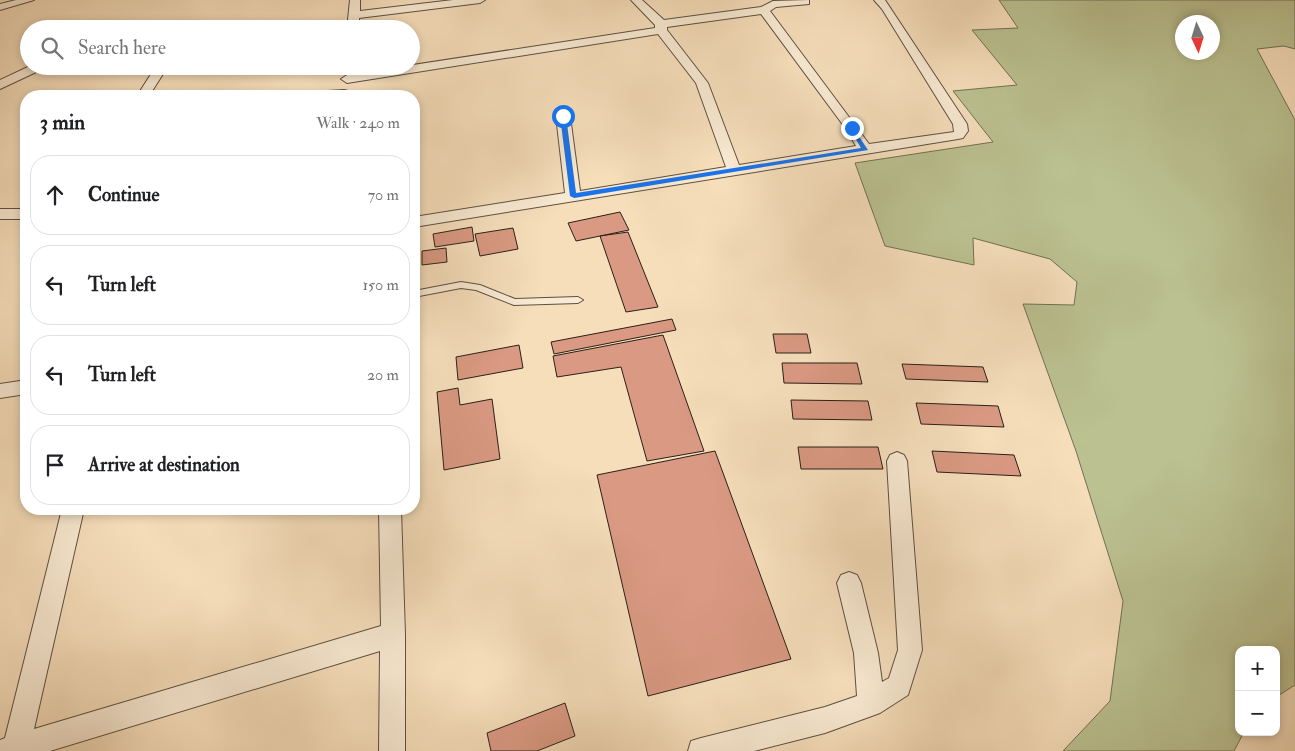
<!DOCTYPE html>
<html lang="en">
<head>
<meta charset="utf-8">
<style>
  :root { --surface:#fff; --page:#f2f2f2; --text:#202124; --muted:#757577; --line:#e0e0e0 }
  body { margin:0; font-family:"IM FELL Double Pica",serif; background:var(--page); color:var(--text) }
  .controls { position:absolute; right:15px; bottom:15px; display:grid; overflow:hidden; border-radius:10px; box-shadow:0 2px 8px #0003 }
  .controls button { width:45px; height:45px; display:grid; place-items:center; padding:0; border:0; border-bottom:1px solid var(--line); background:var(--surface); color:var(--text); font:25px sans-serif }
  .compass { position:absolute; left:1175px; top:15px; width:45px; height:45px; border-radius:50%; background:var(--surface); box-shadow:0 2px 8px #0003; rotate:176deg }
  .stop { position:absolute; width:15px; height:15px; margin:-11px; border:4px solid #1a73e8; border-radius:50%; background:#fff }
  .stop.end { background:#1a73e8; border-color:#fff; box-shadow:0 1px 5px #0008 }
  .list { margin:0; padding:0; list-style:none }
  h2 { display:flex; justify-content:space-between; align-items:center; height:65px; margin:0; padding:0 20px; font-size:21px }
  h2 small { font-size:16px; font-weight:400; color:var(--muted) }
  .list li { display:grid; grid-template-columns:32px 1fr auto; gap:15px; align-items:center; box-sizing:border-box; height:80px; margin:0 10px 10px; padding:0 10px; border:1px solid var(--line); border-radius:20px }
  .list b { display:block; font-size:19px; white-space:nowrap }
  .list em { font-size:16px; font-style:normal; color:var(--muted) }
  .icon { flex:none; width:28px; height:28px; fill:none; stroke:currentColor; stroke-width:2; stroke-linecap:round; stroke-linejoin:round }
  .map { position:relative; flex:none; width:1295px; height:751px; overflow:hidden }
  .search { position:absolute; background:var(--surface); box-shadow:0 2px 8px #0003; left:20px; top:20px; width:400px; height:55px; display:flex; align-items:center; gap:12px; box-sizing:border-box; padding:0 18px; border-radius:28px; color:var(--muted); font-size:19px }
  .panel { position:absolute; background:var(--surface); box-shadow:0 2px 8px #0003; left:20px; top:90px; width:400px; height:425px; border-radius:20px }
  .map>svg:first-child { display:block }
  .green { fill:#bbc191; stroke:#727054; fill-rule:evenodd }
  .building { fill:#da9983; stroke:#2a2018 }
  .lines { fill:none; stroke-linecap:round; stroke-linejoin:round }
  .service-casing { stroke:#5d5041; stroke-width:2 }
  .minor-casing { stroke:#5d5041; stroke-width:2 }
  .service { fill:#f9ead3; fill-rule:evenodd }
  .minor { fill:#f9ead3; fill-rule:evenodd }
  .route { fill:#1a73e8 }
</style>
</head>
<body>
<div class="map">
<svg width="1295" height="751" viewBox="0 0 1295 751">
  <rect width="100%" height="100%" fill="#f6debb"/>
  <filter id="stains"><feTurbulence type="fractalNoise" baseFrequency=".004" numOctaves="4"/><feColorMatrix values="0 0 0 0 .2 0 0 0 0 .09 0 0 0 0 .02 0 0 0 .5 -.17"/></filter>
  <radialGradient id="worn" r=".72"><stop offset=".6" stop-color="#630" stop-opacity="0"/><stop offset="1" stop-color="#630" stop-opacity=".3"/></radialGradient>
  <path class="green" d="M 999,0 L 1295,0 L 1295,49 L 1284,46 L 1257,49 L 1295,120 L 1295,685 L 1276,697 L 1276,650 L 1239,650 L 1239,732 L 1244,732 L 1234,751 L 1063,751 L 1110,701 L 1123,601 L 1076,451 L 1023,304 L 1074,305 L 1077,282 L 1050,259 L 973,238 L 974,265 L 885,246 L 855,163 L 993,142 L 953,91 L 1017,85 L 972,30 L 1018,28 ZM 1212,22 L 1212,52 L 1182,52 L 1182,22 Z"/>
  <path class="building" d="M 620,212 L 629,230 L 576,241 L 568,223 Z
    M 472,227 L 474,241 L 435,247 L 433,234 Z
    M 513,228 L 518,249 L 480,256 L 475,234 Z
    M 628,232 L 658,307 L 626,312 L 600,236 Z
    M 446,248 L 447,262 L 422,265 L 422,251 Z
    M 672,319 L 676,330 L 554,354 L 551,342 Z
    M 773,334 L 807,334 L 811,353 L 776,353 Z
    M 663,335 L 704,451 L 647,461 L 621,367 L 557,377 L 553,356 Z
    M 519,345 L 523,368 L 458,380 L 456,357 Z
    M 782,363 L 857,363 L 862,384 L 784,383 Z
    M 902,364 L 983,367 L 988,382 L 906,379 Z
    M 458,388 L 460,405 L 492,399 L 500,459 L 444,470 L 437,392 Z
    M 791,400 L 868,401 L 872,420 L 793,419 Z
    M 916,403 L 998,406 L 1004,427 L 921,424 Z
    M 798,447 L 878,447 L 883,469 L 801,469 Z
    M 715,451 L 791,659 L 648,696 L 597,475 Z
    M 932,451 L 1014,455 L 1021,476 L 937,472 Z
    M 565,703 L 575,736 L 537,751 L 491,751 L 487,733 Z"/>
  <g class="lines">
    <g class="service-casing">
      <path id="service" d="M 461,282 L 480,285 L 515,299 L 578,297 L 583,300 L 578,303 L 514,305 L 476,290 L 461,288 L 414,297 L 414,291 Z"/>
    </g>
    <g class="minor-casing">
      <path id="minor" d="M 16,0 L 34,0 L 0,10 L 0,4 Z
        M 350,0 L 360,0 L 360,11 L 453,0 L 485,0 L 480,3 L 359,18 L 359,29 L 347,29 Z
        M 631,0 L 642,0 L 664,20 L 761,7 L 773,1 L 809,0 L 809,4 L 776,7 L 770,11 L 869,144 L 954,132 L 953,124 L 882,9 L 874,0 L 885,0 L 967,124 L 968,131 L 963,138 L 958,139 L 414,227 L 414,217 L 565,193 L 556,116 L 563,112 L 570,116 L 580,191 L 726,167 L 696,83 L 658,34 L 347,83 L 341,79 L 347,75 L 655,28 L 655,25 ZM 761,14 L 846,129 L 856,146 L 739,165 L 708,83 L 667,30 L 667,27 Z
        M 30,66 L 49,66 L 0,89 L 0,80 Z
        M 156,66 L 168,66 L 149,96 L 137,96 Z
        M 344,90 L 348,91 L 349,96 L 306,96 L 312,92 Z
        M 0,209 L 26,209 L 26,219 L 0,219 Z
        M 26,380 L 26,394 L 0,398 L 0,384 Z
        M 897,452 L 904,455 L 907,461 L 922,650 L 908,695 L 880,713 L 825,733 L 754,751 L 688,751 L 691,741 L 701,738 L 825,707 L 857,696 L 854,653 L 837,583 L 841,575 L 849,572 L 857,575 L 861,583 L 878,653 L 882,682 L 889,678 L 898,650 L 887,461 L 890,455 Z
        M 62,509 L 84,509 L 34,729 L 381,626 L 379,509 L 401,509 L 405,635 L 405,751 L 379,751 L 380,651 L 50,751 L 0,751 L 0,740 L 5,738 Z"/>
    </g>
    <use href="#service" class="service"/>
    <use href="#minor" class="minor"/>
  </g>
  <path class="route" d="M 563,114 L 566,116 L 576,193 L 861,148 L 849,128 L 852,126 L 868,150 L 574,198 L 570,196 L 560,116 Z"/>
  <rect width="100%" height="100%" filter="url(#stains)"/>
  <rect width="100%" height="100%" fill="url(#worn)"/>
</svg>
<div class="controls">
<button>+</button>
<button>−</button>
</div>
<svg class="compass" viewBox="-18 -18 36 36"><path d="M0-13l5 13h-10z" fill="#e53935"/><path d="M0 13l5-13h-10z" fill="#757577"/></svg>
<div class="stop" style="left:563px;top:116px"></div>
<div class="stop end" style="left:852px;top:128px"></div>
<div class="search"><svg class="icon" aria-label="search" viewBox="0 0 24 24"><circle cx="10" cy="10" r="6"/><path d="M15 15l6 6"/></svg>Search here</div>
<section class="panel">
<h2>3 min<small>Walk · 240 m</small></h2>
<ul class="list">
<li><svg class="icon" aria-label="ahead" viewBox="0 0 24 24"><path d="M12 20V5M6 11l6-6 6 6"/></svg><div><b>Continue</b></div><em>70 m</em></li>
<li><svg class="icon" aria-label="left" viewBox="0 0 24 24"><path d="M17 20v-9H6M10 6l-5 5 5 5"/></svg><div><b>Turn left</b></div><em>150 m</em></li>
<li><svg class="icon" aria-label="left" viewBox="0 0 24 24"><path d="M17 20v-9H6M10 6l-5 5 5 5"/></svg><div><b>Turn left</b></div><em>20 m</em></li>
<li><svg class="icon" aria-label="arrive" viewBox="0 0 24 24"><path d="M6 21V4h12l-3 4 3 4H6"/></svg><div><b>Arrive at destination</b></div></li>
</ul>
</section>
</div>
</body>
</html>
